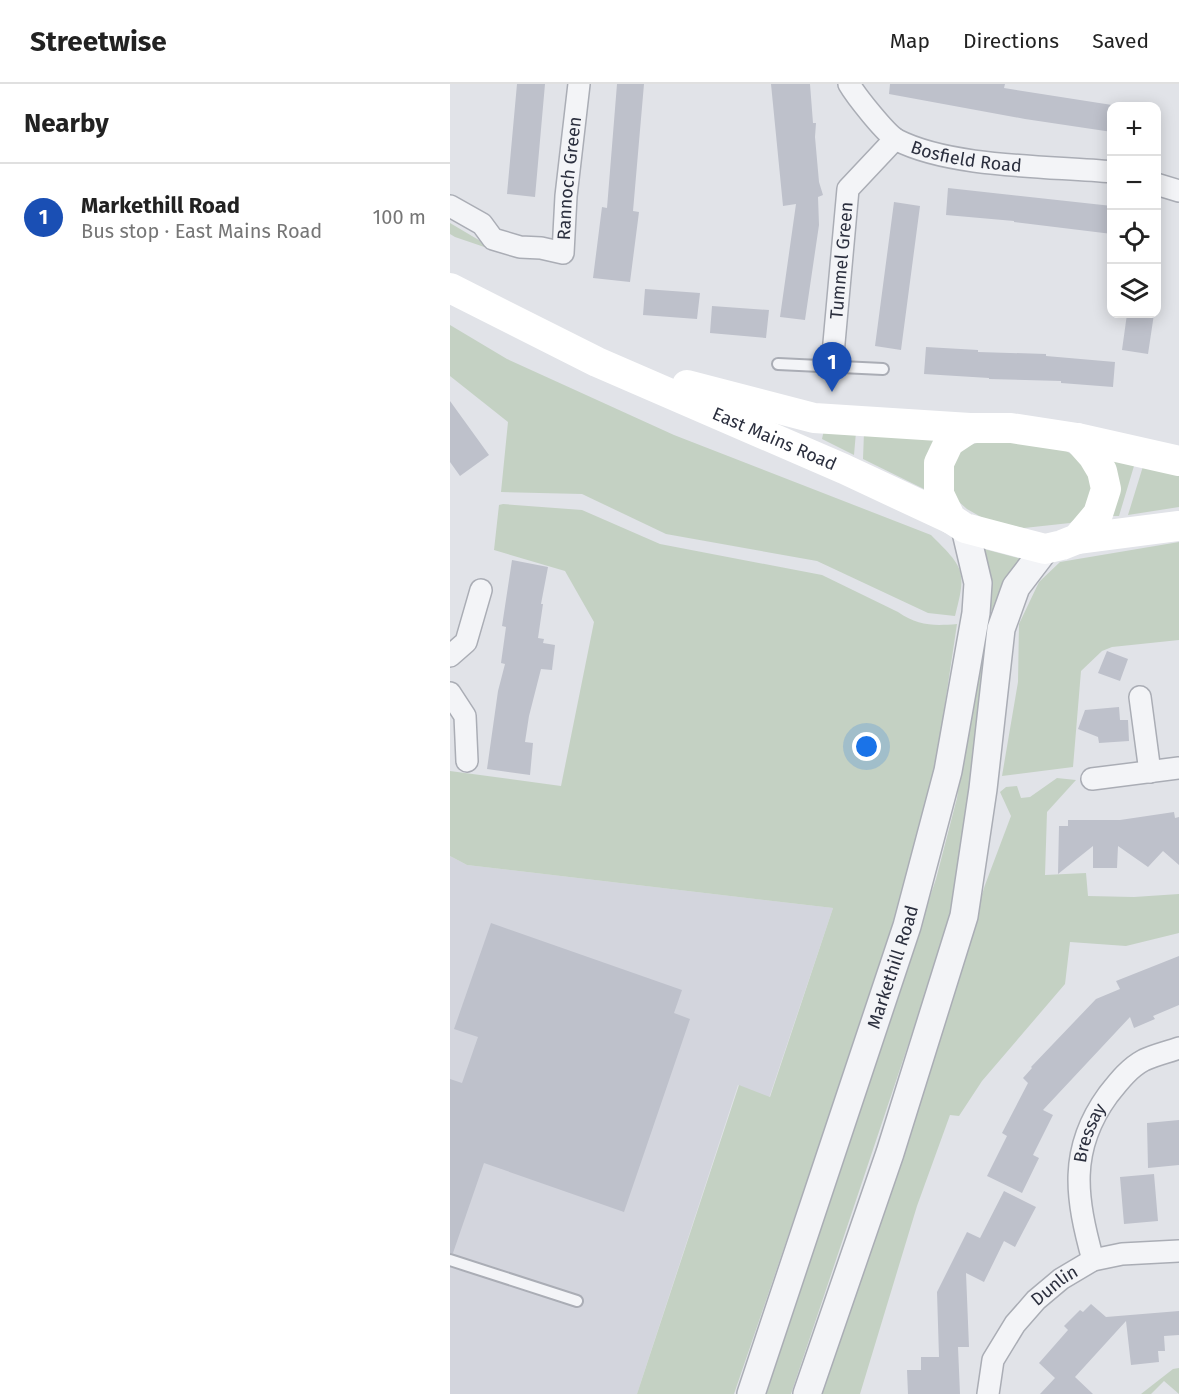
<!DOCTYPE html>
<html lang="en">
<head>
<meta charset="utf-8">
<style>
  :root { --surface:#fff; --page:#f2f2f2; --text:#222; --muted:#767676; --line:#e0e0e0; --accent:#c25151 }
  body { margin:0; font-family:"Fira Sans",sans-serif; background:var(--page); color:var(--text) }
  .controls { position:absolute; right:18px; top:18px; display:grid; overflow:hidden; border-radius:12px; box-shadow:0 3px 15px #0003 }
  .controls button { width:54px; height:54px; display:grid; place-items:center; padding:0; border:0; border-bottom:2px solid var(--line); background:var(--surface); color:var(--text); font:30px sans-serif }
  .you { position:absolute; left:417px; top:663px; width:21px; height:21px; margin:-15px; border:4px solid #fff; border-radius:50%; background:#1a73e8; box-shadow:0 0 0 9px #1a73e833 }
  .badge { display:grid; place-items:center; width:39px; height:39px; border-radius:50%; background:var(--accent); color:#fff; font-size:20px; font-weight:700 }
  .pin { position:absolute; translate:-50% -50px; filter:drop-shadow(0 2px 3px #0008) }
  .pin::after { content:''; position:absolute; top:32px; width:21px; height:18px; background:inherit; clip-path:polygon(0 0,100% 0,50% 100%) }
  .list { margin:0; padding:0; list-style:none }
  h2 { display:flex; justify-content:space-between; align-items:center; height:78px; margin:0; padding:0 24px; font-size:26px }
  h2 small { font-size:20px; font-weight:400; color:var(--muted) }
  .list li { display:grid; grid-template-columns:39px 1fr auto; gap:18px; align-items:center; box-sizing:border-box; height:108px; padding:0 24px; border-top:2px solid var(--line) }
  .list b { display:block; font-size:22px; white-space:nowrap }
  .list p { margin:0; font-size:20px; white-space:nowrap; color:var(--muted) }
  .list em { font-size:20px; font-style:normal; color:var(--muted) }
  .icon { flex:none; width:33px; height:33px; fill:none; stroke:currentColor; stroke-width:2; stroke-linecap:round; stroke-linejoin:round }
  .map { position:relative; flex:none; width:729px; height:1310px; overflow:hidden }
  header { display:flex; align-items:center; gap:36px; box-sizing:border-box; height:84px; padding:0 30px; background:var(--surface); border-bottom:2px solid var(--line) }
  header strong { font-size:28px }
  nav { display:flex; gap:33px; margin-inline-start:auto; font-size:21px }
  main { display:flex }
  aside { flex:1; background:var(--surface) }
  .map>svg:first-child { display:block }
  .built { fill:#d3d5dd }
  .green { fill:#c4d1c3 }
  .building { fill:#bec1cb }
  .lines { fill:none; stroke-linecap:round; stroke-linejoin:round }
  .service-casing { stroke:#aaadb5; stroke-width:14 }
  .minor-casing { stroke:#aaadb5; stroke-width:24 }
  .tertiary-casing { stroke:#aaadb5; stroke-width:30 }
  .service { stroke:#f3f4f7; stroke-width:10 }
  .minor { stroke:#f3f4f7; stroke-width:21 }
  .tertiary { stroke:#f3f4f7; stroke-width:27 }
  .secondary { stroke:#fff; stroke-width:30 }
  .labels { text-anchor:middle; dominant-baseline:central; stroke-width:4.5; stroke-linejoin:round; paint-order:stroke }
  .street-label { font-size:18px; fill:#2b2f3e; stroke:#f0f2f6 }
</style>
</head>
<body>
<header>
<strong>Streetwise</strong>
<nav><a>Map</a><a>Directions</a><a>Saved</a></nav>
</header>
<main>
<aside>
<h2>Nearby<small></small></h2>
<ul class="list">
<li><span class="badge" style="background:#1a4fb4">1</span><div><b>Markethill Road</b><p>Bus stop · East Mains Road</p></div><em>100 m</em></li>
</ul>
</aside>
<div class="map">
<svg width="729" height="1310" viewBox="0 0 729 1310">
  <rect width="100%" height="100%" fill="#e1e3e8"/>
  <path class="built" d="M 0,772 L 17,781 L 383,824 L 319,1014 L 288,1001 L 187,1310 L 0,1310 Z"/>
  <path class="green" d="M 0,139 L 49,168 L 5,153 L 0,150 Z
    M 0,241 L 57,275 L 224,351 L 481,451 C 514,484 517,486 505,532 L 478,529 L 367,477 L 216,450 L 132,410 L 51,408 L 58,338 L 0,292 Z
    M 374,346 L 406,348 L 404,371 L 372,355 Z
    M 414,348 L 487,351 L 478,407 L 413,375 Z
    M 559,355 L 611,364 L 628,374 L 643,399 L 637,426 L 620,439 L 574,444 L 538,437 L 517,425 L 509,418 L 500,405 C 501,397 500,384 504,376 C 512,356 542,357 559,355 Z
    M 662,371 L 684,382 L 669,432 L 661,432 Z
    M 694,379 L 729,385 L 729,423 L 678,431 Z
    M 53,420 L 132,426 L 210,460 L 372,491 L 448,528 C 468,542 484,542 507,540 L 480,720 L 453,816 L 284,1310 L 187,1310 L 289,1001 L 320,1013 L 383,824 L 17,781 L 0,772 L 0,687 L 111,702 L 144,538 L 115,487 L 44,466 L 49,421 Z
    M 729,458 L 729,556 L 662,563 L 652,567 L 631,587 L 623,683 L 552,692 L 568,598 L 569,540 L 589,498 L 610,478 Z
    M 534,465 L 572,475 L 545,528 L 534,524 Z
    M 533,534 L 544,536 L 502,830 L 341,1310 L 310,1310 L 486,795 L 507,714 Z
    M 607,694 L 626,696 L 597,728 L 595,791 L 636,789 L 638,812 L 684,813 L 729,810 L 729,849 L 676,862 L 620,858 L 615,900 L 532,997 L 509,1032 L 500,1031 L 467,1122 L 410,1310 L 368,1310 L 480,976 L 535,801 L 561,732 L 550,708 L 556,703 L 567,702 L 571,714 L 580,713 Z
    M 729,1284 L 729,1310 L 714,1297 L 701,1310 L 691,1310 L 723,1285 Z"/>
  <path class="building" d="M 67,0 L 95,0 L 85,113 L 57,110 Z
    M 167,0 L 194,0 L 183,127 L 189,128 L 180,198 L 143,194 L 152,123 L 157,124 Z
    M 321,0 L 360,0 L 363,39 L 366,39 L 365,53 L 369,98 L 373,111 L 368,113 L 369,141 L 355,236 L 330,233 L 346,120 L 333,122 Z
    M 440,0 L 555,0 L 554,4 L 662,21 L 662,48 L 575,35 L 439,10 Z
    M 498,104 L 662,122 L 662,150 L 564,138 L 564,137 L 496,131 Z
    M 444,118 L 470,122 L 451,266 L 425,262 Z
    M 195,205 L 250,209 L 247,235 L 193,231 Z
    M 262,222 L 319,226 L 316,254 L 260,249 Z
    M 677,230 L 704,230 L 698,270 L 672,266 Z
    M 476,263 L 528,266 L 528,268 L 596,270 L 596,272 L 665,278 L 663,303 L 611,299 L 611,297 L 539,295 L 539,294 L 474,290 Z
    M 0,317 L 39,371 L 10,392 L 0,378 Z
    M 62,476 L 98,483 L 91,520 L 93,520 L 88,554 L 94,555 L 93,559 L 105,561 L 102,586 L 91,585 L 79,632 L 75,658 L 83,659 L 80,691 L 37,685 L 48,607 L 55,580 L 51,579 L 56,543 L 52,542 Z
    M 657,567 L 678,575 L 670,597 L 648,589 Z
    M 669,623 L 670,636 L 678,636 L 679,657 L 649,659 L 648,653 L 628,645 L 635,626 Z
    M 724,728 L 725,734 L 729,733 L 729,781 L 713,767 L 698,783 L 668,762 L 667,784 L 643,784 L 643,762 L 608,790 L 609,742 L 618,742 L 618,736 L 670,736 Z
    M 41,839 L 232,906 L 224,929 L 240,935 L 174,1128 L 34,1079 L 3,1169 L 0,1169 L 0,995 L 12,999 L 28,953 L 4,945 Z
    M 729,872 L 729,921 L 703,932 L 705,935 L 684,944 L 680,933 L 593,1026 L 603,1031 L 583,1071 L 589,1074 L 572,1109 L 537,1092 L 557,1052 L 552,1049 L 578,999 L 573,994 L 582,984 L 581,983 L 646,915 L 670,905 L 666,897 Z
    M 729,1036 L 729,1081 L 698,1084 L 697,1039 Z
    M 704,1090 L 708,1137 L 674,1140 L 670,1093 Z
    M 554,1107 L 586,1123 L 565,1163 L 554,1157 L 534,1198 L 516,1189 L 519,1263 L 508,1263 L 510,1310 L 458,1310 L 457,1286 L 471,1286 L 471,1273 L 489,1273 L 487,1208 L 517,1148 L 530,1154 Z
    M 641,1220 L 656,1233 L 729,1227 L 729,1251 L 714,1252 L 715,1267 L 708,1267 L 709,1278 L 681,1281 L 676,1237 L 625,1293 L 643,1310 L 590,1310 L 605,1294 L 589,1279 L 618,1246 L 614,1242 L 630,1226 L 633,1228 Z"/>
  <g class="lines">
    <g class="service-casing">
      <path id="service" d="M 328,280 L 433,285
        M 0,1176 L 127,1217"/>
    </g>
    <g class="minor-casing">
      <g id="minor">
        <path id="s1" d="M 399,0 C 406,12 436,50 447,56 C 502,84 600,82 662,88"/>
        <path d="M 706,100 L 729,107"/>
        <path id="s2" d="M 0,122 L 32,140 L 43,155 L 70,163 L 91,164 L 113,169 L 116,112 L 129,0"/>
        <path id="s3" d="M 382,281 L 398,105 L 445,55"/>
        <path d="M 0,572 L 16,558 L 31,506"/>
        <path d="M 0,609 L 15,632 L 17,677"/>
        <path d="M 690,613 L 700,688"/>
        <path d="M 642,695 L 729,684"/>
        <path id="s4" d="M 643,1176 C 626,1114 618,1066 658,1011 C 669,997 679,984 694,976 C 705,971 718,968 729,964"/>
        <path id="s5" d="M 538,1310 L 543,1276 L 565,1240 L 586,1216 L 611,1195 L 643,1176 L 672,1170 L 729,1167"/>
      </g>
    </g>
    <g class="tertiary-casing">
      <g id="tertiary">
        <path id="s6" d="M 301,1310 L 457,842 L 498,687 L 526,529 L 528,499 L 515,444"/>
        <path d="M 357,1310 L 440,1069 L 514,832 L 533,705 L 551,545 L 566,503 L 595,465"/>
      </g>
    </g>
    <use href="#service" class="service"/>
    <use href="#minor" class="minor"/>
    <use href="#tertiary" class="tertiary"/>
    <g class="secondary">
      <path id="s7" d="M 0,204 L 147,278 L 394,385 L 501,435"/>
      <path d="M 237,301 L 364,334 L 520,344"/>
      <path d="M 520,344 L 561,344 L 627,354 L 643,372 L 652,387 L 656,405 L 648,430 L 627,455 L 612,461 L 595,465 L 515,444 L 501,435 L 489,410 L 489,379 L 499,358 Z"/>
      <path d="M 627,354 L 729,377"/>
      <path d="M 627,455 L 729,442"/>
    </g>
  </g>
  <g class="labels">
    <g class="street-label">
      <text stroke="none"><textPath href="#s1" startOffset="146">Bosfield Road</textPath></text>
      <text stroke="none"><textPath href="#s2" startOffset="202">Rannoch Green</textPath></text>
      <text stroke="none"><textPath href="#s3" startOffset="105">Tummel Green</textPath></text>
      <text stroke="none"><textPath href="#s7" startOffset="358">East Mains Road</textPath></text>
      <text stroke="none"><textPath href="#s6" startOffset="450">Markethill Road</textPath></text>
      <text stroke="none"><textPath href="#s4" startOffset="130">Bressay</textPath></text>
      <text stroke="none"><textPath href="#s5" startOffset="132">Dunlin</textPath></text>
    </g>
  </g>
</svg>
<div class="controls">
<button>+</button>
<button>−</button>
<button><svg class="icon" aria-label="locate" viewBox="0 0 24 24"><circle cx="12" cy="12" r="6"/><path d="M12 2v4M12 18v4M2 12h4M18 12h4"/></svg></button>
<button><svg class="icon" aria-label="layers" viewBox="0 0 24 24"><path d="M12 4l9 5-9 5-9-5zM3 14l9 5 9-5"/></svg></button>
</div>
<div class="you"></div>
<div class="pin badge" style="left:382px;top:308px;background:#1a4fb4">1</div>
</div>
</main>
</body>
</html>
